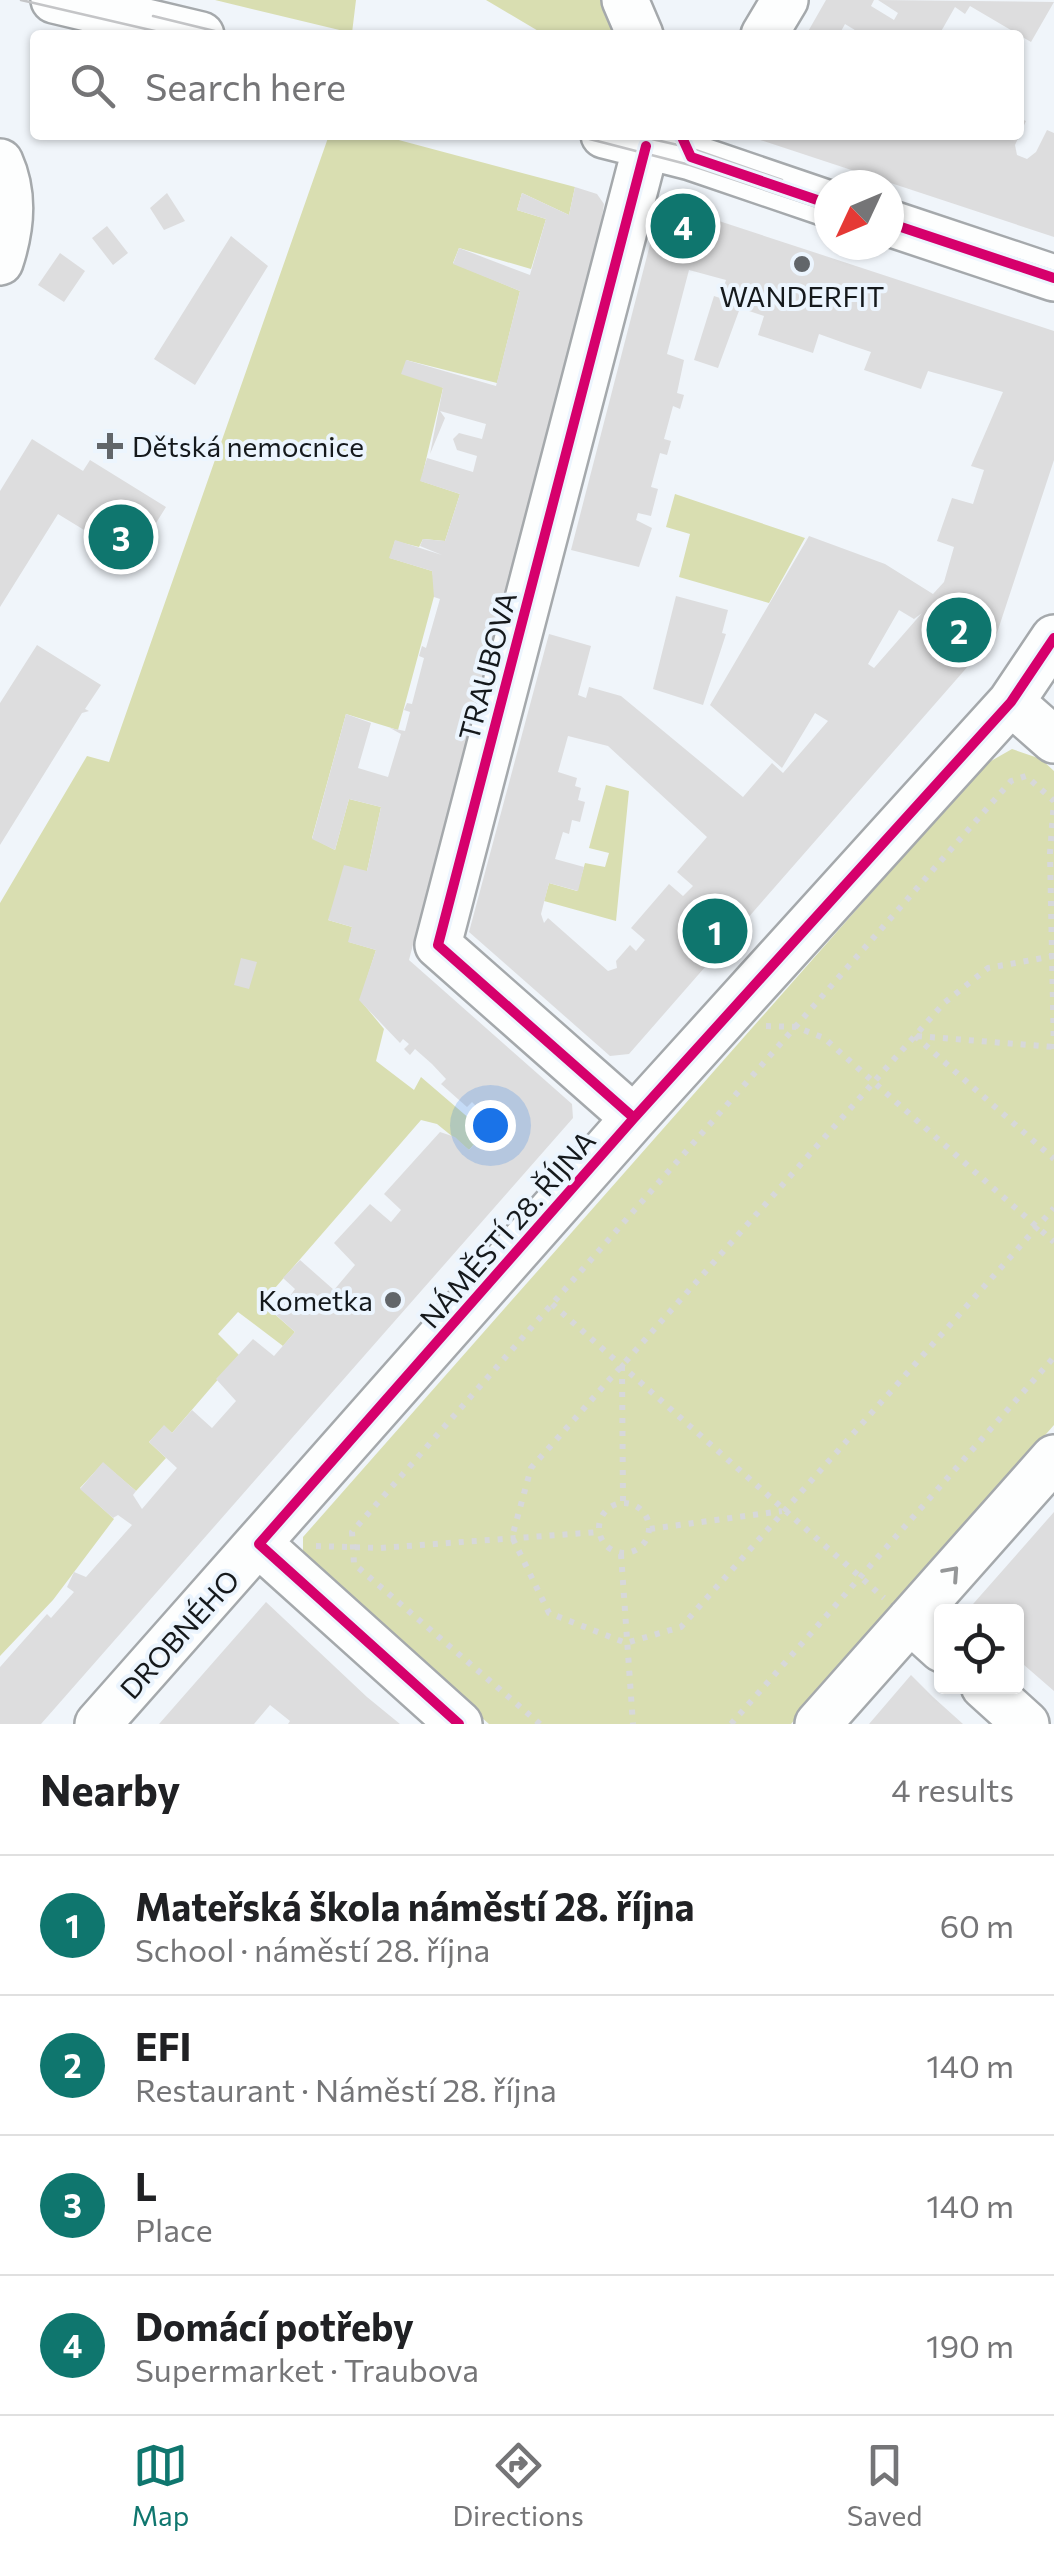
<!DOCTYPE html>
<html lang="en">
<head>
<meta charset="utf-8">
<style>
  :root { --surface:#fff; --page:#f6f6f6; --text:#202124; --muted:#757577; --line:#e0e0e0; --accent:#0f766e }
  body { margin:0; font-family:Commissioner,sans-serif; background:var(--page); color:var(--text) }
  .controls { position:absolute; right:30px; bottom:30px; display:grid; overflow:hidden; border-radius:10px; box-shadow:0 2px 8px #0004 }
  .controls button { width:90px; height:90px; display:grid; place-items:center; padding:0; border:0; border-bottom:2px solid var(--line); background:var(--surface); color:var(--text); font:50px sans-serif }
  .compass { position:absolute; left:814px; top:170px; width:90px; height:90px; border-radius:50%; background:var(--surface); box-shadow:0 2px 8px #0004; rotate:226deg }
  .you { position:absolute; left:490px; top:1125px; width:35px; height:35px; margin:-25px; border:8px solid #fff; border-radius:50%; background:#1a73e8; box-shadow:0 0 0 15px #1a73e833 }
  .badge { display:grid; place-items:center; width:65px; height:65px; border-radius:50%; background:var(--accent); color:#fff; font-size:32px; font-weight:700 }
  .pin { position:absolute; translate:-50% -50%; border:5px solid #fff; box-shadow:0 2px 10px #0006 }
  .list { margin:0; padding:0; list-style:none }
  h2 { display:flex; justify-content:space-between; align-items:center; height:130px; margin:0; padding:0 40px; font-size:42px }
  h2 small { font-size:32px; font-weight:400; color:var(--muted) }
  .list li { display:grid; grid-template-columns:65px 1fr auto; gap:30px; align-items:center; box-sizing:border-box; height:140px; padding:0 40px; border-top:2px solid var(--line) }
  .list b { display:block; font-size:38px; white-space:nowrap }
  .list p { margin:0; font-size:32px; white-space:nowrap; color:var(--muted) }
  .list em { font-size:32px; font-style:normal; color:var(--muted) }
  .icon { flex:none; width:55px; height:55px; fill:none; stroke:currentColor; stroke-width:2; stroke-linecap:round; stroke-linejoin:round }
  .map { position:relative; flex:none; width:1054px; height:1724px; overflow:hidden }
  .search { position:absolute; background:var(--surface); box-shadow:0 2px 8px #0004; left:30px; right:30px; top:30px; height:110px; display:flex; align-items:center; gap:25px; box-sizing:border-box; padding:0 35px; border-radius:10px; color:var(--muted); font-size:38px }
  .sheet { height:690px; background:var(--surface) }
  nav { display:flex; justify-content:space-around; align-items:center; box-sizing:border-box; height:140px; border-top:2px solid var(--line); background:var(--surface); font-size:28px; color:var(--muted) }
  nav a { display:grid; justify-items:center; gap:5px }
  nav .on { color:var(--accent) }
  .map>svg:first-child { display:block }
  .green { fill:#d9deb1 }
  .building { fill:#ddddde; fill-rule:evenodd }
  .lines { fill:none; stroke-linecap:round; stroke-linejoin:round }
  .minor-casing { stroke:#a5a9ac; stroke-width:50 }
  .path { stroke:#d7d8da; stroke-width:6; stroke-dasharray:5 8; stroke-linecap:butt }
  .minor { stroke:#fdfefe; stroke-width:45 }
  .tram { stroke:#c4c5c7; stroke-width:2.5 }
  .cycleway-casing { stroke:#ecf5fe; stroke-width:16 }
  .cycleway { stroke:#d6006c; stroke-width:10 }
  .oneway { stroke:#959798 }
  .poi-dot { fill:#62666a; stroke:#ecf5fe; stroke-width:4 }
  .labels { text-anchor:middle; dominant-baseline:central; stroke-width:8; stroke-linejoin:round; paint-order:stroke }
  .poi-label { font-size:28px; fill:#15191c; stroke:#ecf5fe }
  .street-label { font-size:28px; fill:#15191c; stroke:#ecf5fe }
</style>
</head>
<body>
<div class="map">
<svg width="1054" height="1724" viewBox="0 0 1054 1724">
  <rect width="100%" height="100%" fill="#f0f5fa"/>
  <path class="green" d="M 215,0 L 356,0 L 352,33 Z
    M 486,0 L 604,0 L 618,35 L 545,35 Z
    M 329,135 L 380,135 L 575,187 L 569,215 L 522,193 L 517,210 L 546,219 L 531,269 L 459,248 L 453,263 L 520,291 L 497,383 L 406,360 L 443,388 L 421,481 L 460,494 L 445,541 L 423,539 L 419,547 L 395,541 L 390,558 L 432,571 L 436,589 L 398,730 L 346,714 L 312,838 L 335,850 L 349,799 L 381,807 L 367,871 L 328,920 L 352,927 L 349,942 L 376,950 L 360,1000 L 384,1029 L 376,1061 L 414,1090 L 421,1077 L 485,1132 L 469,1150 L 437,1124 L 421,1120 L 262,1303 L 295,1332 L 283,1346 L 238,1312 L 218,1334 L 239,1355 L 172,1433 L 164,1426 L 149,1442 L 166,1458 L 136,1491 L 103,1463 L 80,1488 L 114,1519 L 53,1600 L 0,1656 L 0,903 L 87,756 L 109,762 Z
    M 675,494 L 805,538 L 769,603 L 679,577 L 690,534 L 666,527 Z
    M 1012,749 L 1041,759 L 1054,771 L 1054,1425 L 791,1724 L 489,1724 L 303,1559 L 303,1537 L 984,765 Z
    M 606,785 L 629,791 L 616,921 L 544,901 L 549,883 L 577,891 L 585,863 L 605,867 L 609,853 L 589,848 Z"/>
  <path class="building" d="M 826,0 L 874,0 L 871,6 L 894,20 L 898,13 L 878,0 L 1054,2 L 1031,42 L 970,6 L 965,14 L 955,7 L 939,35 L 863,35 L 845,24 L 839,35 L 806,35 Z
    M 1019,118 L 1026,121 L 1015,145 L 1017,155 L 1027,159 L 1036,152 L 1047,130 L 1054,133 L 1054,237 L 748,136 L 1019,135 Z
    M 575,187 L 597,194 L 604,204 L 600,229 L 409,960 L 572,1104 L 573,1118 L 41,1724 L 0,1724 L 0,1667 L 47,1614 L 51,1618 L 74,1592 L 67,1587 L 74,1572 L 86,1577 L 132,1525 L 118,1515 L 113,1518 L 80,1489 L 103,1462 L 136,1491 L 133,1495 L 142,1509 L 177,1468 L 149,1442 L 164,1425 L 172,1433 L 192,1410 L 212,1428 L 236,1401 L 216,1379 L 253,1339 L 274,1356 L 295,1332 L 276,1315 L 295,1289 L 283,1278 L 300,1260 L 334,1290 L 355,1265 L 334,1243 L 370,1204 L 391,1222 L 401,1210 L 384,1194 L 440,1132 L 455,1137 L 469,1150 L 485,1132 L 478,1125 L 481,1111 L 472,1102 L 467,1107 L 441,1084 L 446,1079 L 432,1064 L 415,1049 L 410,1055 L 404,1049 L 409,1044 L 403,1039 L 400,1043 L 359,1000 L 376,950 L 348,942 L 352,927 L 328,920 L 344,865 L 367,871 L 381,807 L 349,799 L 335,850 L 312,839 L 346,714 L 371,723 L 358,768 L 388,777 L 401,734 L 390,728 L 405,731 L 410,712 L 404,710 L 407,703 L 412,704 L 424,658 L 419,656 L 422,646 L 426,648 L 440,599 L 434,597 L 432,571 L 389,558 L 395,540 L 442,555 L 420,546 L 423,539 L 445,541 L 460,494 L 420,481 L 427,458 L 473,472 L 477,456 L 457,450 L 453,439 L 459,433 L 482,439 L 486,424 L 440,411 L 445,418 L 430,454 L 443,388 L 401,374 L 406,360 L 496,386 L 520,291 L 453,264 L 459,248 L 530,275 L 546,219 L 517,210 L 522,193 L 569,215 Z
    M 167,193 L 185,221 L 164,230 L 150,208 Z
    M 661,202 L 1054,331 L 1054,460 L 997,633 L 629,1054 L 610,1056 L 469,932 L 549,634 L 591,646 L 578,695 L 586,698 L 589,687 L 621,696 L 743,797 L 772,763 L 783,773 L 828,721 L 815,713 L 782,768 L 710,705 L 809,536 L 885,564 L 933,594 L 944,582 L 954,547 L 937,541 L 952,498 L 973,504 L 984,470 L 971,466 L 1003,392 L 928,371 L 921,389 L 864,370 L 871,352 L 847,344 L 819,334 L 813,353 L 758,335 L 764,316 L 740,308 L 718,368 L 694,360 L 714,296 L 720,298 L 726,280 L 689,270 L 667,354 L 684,360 L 677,393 L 684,395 L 680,409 L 673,406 L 664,439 L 671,441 L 667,455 L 660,453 L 651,487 L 658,489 L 651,516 L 638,513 L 636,520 L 652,528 L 639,567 L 571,550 ZM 899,610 L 914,619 L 922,613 L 874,668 L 868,664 ZM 568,736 L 608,746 L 707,837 L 677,872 L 693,886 L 683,896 L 669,884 L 631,928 L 645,940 L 636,951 L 630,945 L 616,961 L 617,968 L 608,971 L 548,918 L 544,923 L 541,914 L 549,883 L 578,891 L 584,867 L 555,859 L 563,832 L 569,834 L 572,820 L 580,822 L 585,802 L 578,800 L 581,788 L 575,786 L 577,778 L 558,772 Z
    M 107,226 L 128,253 L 113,265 L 92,238 Z
    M 231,236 L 268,266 L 195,385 L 154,359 Z
    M 60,253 L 85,271 L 64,302 L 38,285 Z
    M 32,439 L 83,471 L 90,460 L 166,507 L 133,560 L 58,514 L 0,607 L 0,491 Z
    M 676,596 L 728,610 L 722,633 L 726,634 L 703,705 L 653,689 Z
    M 37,645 L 101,685 L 85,709 L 89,711 L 82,713 L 0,845 L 0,703 Z
    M 241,958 L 257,962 L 249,989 L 234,985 Z
    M 1054,1512 L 1054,1691 L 1016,1658 L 1016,1612 L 966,1612 Z
    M 266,1602 L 367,1697 L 400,1724 L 288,1724 L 290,1721 L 270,1705 L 254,1724 L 159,1724 Z
    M 911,1675 L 933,1697 L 963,1724 L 869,1724 Z"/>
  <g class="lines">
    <g class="minor-casing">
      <path id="minor" d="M 54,0 L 201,35
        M 625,0 L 640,35
        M 764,35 L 785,0
        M 604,135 L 691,157 L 829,204
        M 0,162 C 15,195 11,229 0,262
        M 889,223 L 1054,278
        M 1011,702 L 1054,740
        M 634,1118 L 438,945 L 646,146
        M 259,1544 L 459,1724
        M 910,1620 L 942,1649
        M 984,1686 L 1026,1724
        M 98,1724 L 634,1118 L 1011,702 L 1054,638
        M 818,1724 L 1054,1458"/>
    </g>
    <path class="path" d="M 1054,956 L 988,968 L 944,1003 L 531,1468 L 512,1537 L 549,1613 L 626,1643 L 681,1627 L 1054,1208
      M 766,1026 L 796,1027 L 824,1038 L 1054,1242
      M 915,1036 L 1054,1159
      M 917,1036 L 1054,1047
      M 552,1304 L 884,1598
      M 622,1366 L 623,1503
      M599 1528a25 25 0 1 1 50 0a25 25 0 1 1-50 0Z
      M 650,1529 L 782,1511
      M 316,1546 L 380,1548 L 599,1532
      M 621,1554 L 633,1724
      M 540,1724 L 354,1564 L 352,1532 L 1011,781 L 1026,776 L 1054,801 L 1050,853 L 1054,1054
      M 731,1724 L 1054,1357"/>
    <use href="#minor" class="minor"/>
    <path class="tram" d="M 21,0 L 172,35
      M 153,16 L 231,35
      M 574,135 L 690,165 L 829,211
      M 634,135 L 687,147 L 782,180
      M 889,217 L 1054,271"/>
    <g class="cycleway-casing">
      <path id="cycleway" d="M 681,135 L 691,157 L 829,204
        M 889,223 L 1054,278
        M 634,1118 L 438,945 L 646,146
        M 459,1724 L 259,1544 L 634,1118 L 1011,702 L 1054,638"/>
    </g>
    <use href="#cycleway" class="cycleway"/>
  </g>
  <defs><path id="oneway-chevron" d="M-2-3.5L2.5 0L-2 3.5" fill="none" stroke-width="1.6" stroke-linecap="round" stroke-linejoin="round" transform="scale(2.5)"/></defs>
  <use class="oneway" href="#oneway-chevron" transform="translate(952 1573) rotate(-48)"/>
  <g class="poi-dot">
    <circle cx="802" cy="264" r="10"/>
    <path d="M105 431h10v10h10v10h-10v10h-10v-10h-10v-10h10z"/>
    <circle cx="393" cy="1300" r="10"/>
  </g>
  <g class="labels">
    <g class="poi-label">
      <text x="802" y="296">WANDERFIT</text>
      <text x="132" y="446" text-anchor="start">Dětská nemocnice</text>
      <text x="373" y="1300" text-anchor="end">Kometka</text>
    </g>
    <g class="street-label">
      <text transform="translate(487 666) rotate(-75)">TRAUBOVA</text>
      <text transform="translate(507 1229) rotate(-49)">NÁMĚSTÍ 28. ŘÍJNA</text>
      <text transform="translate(179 1634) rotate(-48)">DROBNÉHO</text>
    </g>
  </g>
</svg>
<div class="controls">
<button><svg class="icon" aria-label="locate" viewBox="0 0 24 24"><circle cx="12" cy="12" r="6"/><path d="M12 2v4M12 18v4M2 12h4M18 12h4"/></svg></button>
</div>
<svg class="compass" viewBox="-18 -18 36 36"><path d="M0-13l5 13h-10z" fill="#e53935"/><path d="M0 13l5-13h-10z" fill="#757577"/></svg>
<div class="you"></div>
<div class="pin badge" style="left:715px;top:931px">1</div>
<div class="pin badge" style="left:959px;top:630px">2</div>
<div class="pin badge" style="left:121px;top:537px">3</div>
<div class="pin badge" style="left:683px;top:226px">4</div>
<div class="search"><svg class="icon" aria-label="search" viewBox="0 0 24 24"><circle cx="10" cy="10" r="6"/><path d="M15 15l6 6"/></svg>Search here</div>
</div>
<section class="sheet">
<h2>Nearby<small>4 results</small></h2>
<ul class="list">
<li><span class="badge">1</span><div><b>Mateřská škola náměstí 28. října</b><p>School · náměstí 28. října</p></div><em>60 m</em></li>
<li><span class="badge">2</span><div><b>EFI</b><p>Restaurant · Náměstí 28. října</p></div><em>140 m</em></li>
<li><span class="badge">3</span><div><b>L</b><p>Place</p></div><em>140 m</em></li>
<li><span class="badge">4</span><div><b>Domácí potřeby</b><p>Supermarket · Traubova</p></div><em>190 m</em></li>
</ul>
</section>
<nav>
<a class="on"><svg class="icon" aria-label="map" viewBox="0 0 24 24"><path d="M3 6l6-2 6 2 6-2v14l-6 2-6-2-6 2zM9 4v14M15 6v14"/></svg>Map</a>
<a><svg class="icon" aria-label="directions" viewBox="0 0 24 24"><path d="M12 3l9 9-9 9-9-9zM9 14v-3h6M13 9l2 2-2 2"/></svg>Directions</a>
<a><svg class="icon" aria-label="saved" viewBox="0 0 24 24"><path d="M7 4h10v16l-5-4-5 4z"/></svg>Saved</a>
</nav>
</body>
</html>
